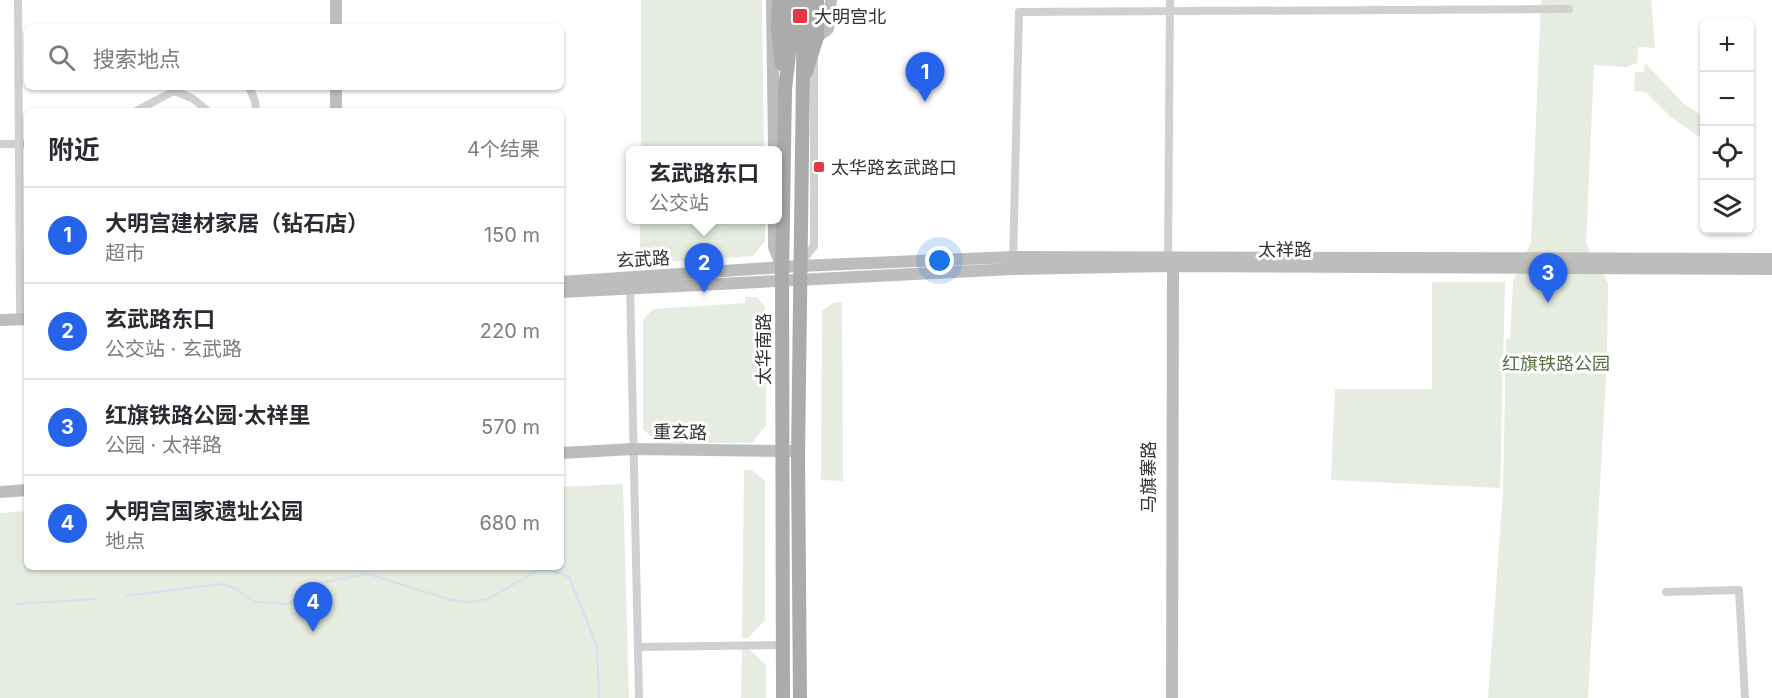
<!DOCTYPE html>
<html lang="zh">
<head>
<meta charset="utf-8">
<style>
  :root { --surface:#fff; --page:#f2f2f3; --text:#2b2b33; --muted:#7c7c81; --line:#e1e1e2; --accent:#2563eb }
  body { margin:0; font-family:Inter,"Noto Sans SC",sans-serif; background:var(--page); color:var(--text) }
  .controls { position:absolute; right:18px; top:18px; display:grid; overflow:hidden; border-radius:9px; box-shadow:0 2px 4px #0004 }
  .controls button { width:54px; height:54px; display:grid; place-items:center; padding:0; border:0; border-bottom:2px solid var(--line); background:var(--surface); color:var(--text); font:30px sans-serif }
  .you { position:absolute; left:940px; top:261px; width:21px; height:21px; margin:-15px; border:4px solid #fff; border-radius:50%; background:#1a73e8; box-shadow:0 0 0 9px #1a73e833 }
  .badge { display:grid; place-items:center; width:39px; height:39px; border-radius:50%; background:var(--accent); color:#fff; font-size:20px; font-weight:700 }
  .pin { position:absolute; translate:-50% -50px; filter:drop-shadow(0 2px 3px #0008) }
  .pin::after { content:''; position:absolute; top:32px; width:21px; height:18px; background:inherit; clip-path:polygon(0 0,100% 0,50% 100%) }
  .popup { position:absolute; left:626px; top:146px; width:156px; height:78px; box-sizing:border-box; display:grid; place-content:center; border-radius:9px; background:var(--surface); filter:drop-shadow(0 2px 4px #0005); font-size:20px; white-space:nowrap; color:var(--muted) }
  .popup b { font-size:22px; color:var(--text) }
  .popup::after { content:''; position:absolute; left:50%; top:100%; margin-left:-12px; border:12px solid transparent; border-top-color:var(--surface) }
  .list { margin:0; padding:0; list-style:none }
  h2 { display:flex; justify-content:space-between; align-items:center; height:78px; margin:0; padding:0 24px; font-size:26px }
  h2 small { font-size:20px; font-weight:400; color:var(--muted) }
  .list li { display:grid; grid-template-columns:39px 1fr auto; gap:18px; align-items:center; box-sizing:border-box; height:96px; padding:0 24px; border-top:2px solid var(--line) }
  .list b { display:block; font-size:22px; white-space:nowrap }
  .list p { margin:0; font-size:20px; white-space:nowrap; color:var(--muted) }
  .list em { font-size:20px; font-style:normal; color:var(--muted) }
  .icon { flex:none; width:33px; height:33px; fill:none; stroke:currentColor; stroke-width:2; stroke-linecap:round; stroke-linejoin:round }
  .map { position:relative; flex:none; width:1772px; height:698px; overflow:hidden }
  .search { position:absolute; background:var(--surface); box-shadow:0 2px 4px #0004; left:24px; top:24px; width:540px; height:66px; display:flex; align-items:center; gap:15px; box-sizing:border-box; padding:0 21px; border-radius:9px; color:var(--muted); font-size:22px }
  .panel { position:absolute; background:var(--surface); box-shadow:0 2px 4px #0004; left:24px; top:108px; width:540px; height:462px; border-radius:9px }
  .map>svg:first-child { display:block }
  .green { fill:#e6ecdf }
  .lines { fill:none; stroke-linecap:round; stroke-linejoin:round }
  .stream { stroke:#cfe2ee; stroke-width:2 }
  .street { stroke:#d0d0d0; stroke-width:8 }
  .secondary { stroke:#bdbdbd; stroke-width:12 }
  .primary { stroke:#ababab; stroke-width:14 }
  .poi-dot { fill:#e63946; stroke:#fff; stroke-width:2 }
  .labels { text-anchor:middle; dominant-baseline:central; stroke-width:6; stroke-linejoin:round; paint-order:stroke }
  .poi-label { font-size:18px; fill:#333; stroke:#fff; text-anchor:start }
  .street-label { font-size:18px; fill:#333; stroke:#fff }
  .park-label { font-size:18px; fill:#56703f; stroke:#fff }
</style>
</head>
<body>
<div class="map">
<svg width="1772" height="698" viewBox="0 0 1772 698">
  <rect width="100%" height="100%" fill="#fff"/>
  <path class="green" d="M 641,0 L 762,0 L 764,150 L 641,150 Z
    M 1541,0 L 1651,0 L 1655,48 L 1638,47 L 1637,63 L 1626,67 L 1594,65 L 1586,244 L 1608,283 L 1607,361 L 1588,698 L 1488,698 L 1503,492 L 1506,339 L 1510,339 L 1513,281 L 1531,242 Z
    M 1645,63 L 1683,103 L 1704,117 L 1704,140 L 1671,117 L 1646,92 L 1634,91 L 1635,72 L 1644,72 Z
    M 640,220 L 765,220 L 765,241 L 753,256 L 640,264 Z
    M 1432,282 L 1505,282 L 1500,488 L 1331,480 L 1335,389 L 1432,389 Z
    M 745,297 L 757,297 L 765,306 L 766,425 L 752,443 L 658,443 L 643,429 L 643,320 L 653,309 L 745,303 Z
    M 842,302 L 843,481 L 821,480 L 822,311 L 833,303 Z
    M 744,470 L 752,470 L 765,481 L 765,620 L 748,638 L 742,638 Z
    M 623,484 L 629,698 L 0,698 L 0,513 L 27,511 L 27,567 L 561,567 L 561,487 Z
    M 742,649 L 749,649 L 766,665 L 766,698 L 741,698 Z"/>
  <g class="lines">
    <path class="stream" d="M 127,596 L 221,584 L 235,588 L 255,602 L 288,604 L 319,583 L 368,574 L 451,600 L 470,602 L 488,599 L 538,570 L 550,570 L 569,577 L 597,646 L 599,698
      M 16,604 L 95,599"/>
    <path class="street" d="M 18,0 L 20,311
      M 249,87 L 255,101 L 256,111
      M 136,111 L 174,91 L 192,98 L 208,111
      M 0,144 L 27,144
      M 1168,260 L 1170,0
      M 1013,262 L 1019,12 L 1569,9
      M 801,263 L 814,246 L 814,59
      M 630,285 L 639,698
      M 1666,592 L 1739,590 L 1745,698
      M 638,647 L 783,645"/>
    <path class="secondary" d="M 336,0 L 336,27
      M 772,0 L 774,150
      M 817,37 L 828,29 L 831,0
      M 336,87 L 336,111
      M 774,220 L 774,247 L 781,265
      M 1171,261 L 1173,267 L 1172,698
      M 561,282 L 799,266 L 1013,257 L 1772,259
      M 561,292 L 1013,269 L 1166,266 L 1772,269
      M 0,320 L 27,319
      M 561,453 L 633,449 L 791,451
      M 0,492 L 27,490"/>
    <path class="primary" d="M 779,0 L 778,30 L 782,64
      M 806,72 L 817,37 L 817,0
      M 783,698 L 782,279 L 785,89 L 791,37 L 791,0
      M 800,698 L 798,457 L 804,0"/>
  </g>
  <g class="poi-dot">
    <rect x="792" y="8" width="16" height="16" rx="3"/>
    <rect x="813" y="161" width="12" height="12" rx="3"/>
  </g>
  <g class="labels">
    <g class="poi-label">
      <text x="814" y="16">大明宫北</text>
      <text x="831" y="167">太华路玄武路口</text>
    </g>
    <g class="street-label">
      <text x="1285" y="249">太祥路</text>
      <text transform="translate(643 259) rotate(-3)">玄武路</text>
      <text transform="translate(763 349) rotate(-90)">太华南路</text>
      <text transform="translate(680 432) rotate(1)">重玄路</text>
      <text transform="translate(1148 477) rotate(-90)">马旗寨路</text>
    </g>
    <g class="park-label">
      <text x="1556" y="363">红旗铁路公园</text>
    </g>
  </g>
</svg>
<div class="controls">
<button>+</button>
<button>−</button>
<button><svg class="icon" aria-label="locate" viewBox="0 0 24 24"><circle cx="12" cy="12" r="6"/><path d="M12 2v4M12 18v4M2 12h4M18 12h4"/></svg></button>
<button><svg class="icon" aria-label="layers" viewBox="0 0 24 24"><path d="M12 4l9 5-9 5-9-5zM3 14l9 5 9-5"/></svg></button>
</div>
<div class="you"></div>
<div class="pin badge" style="left:925px;top:102px">1</div>
<div class="pin badge" style="left:704px;top:293px">2</div>
<div class="popup"><b>玄武路东口</b>公交站</div>
<div class="pin badge" style="left:1548px;top:303px">3</div>
<div class="pin badge" style="left:313px;top:632px">4</div>
<div class="search"><svg class="icon" aria-label="search" viewBox="0 0 24 24"><circle cx="10" cy="10" r="6"/><path d="M15 15l6 6"/></svg>搜索地点</div>
<section class="panel">
<h2>附近<small>4个结果</small></h2>
<ul class="list">
<li><span class="badge">1</span><div><b>大明宫建材家居（钻石店）</b><p>超市</p></div><em>150 m</em></li>
<li><span class="badge">2</span><div><b>玄武路东口</b><p>公交站 · 玄武路</p></div><em>220 m</em></li>
<li><span class="badge">3</span><div><b>红旗铁路公园·太祥里</b><p>公园 · 太祥路</p></div><em>570 m</em></li>
<li><span class="badge">4</span><div><b>大明宫国家遗址公园</b><p>地点</p></div><em>680 m</em></li>
</ul>
</section>
</div>
</body>
</html>
